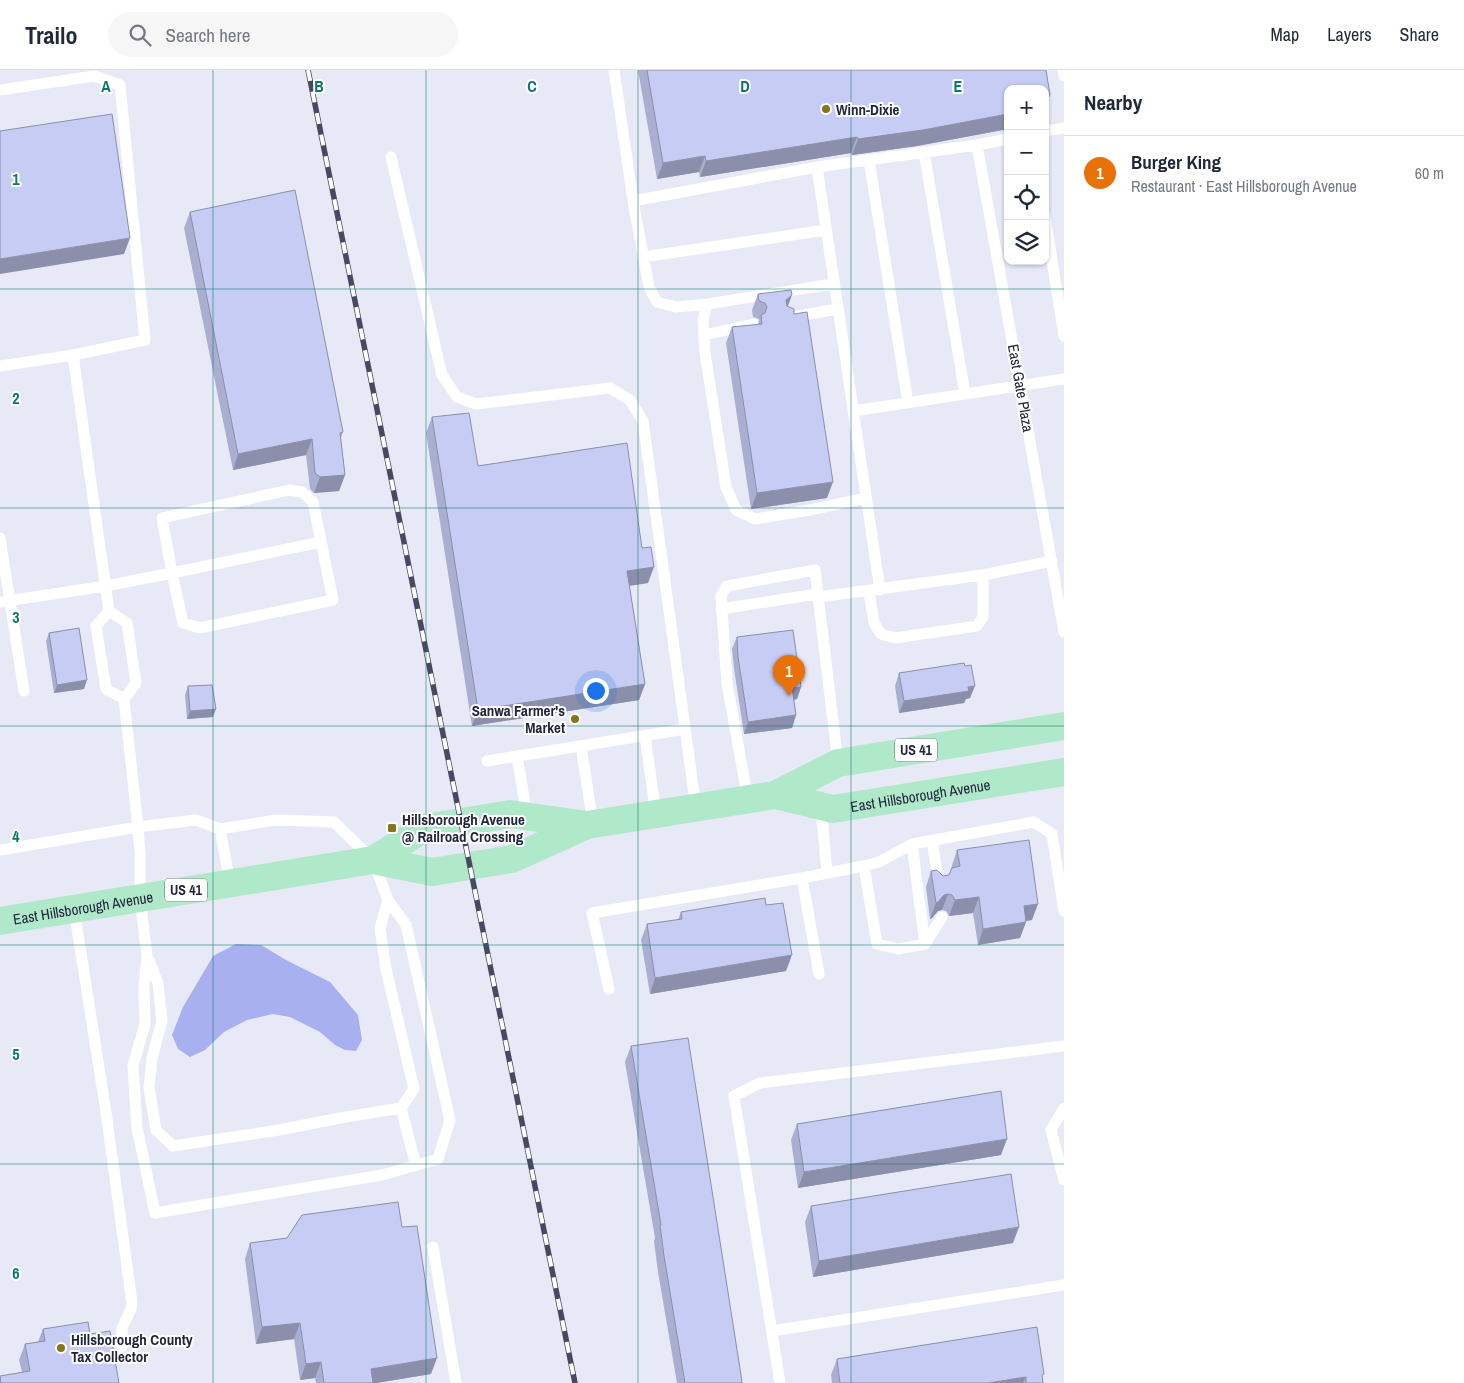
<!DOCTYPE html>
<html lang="en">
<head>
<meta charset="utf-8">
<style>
  :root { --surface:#fff; --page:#f6f6f7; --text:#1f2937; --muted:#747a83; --line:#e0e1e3; --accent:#867619 }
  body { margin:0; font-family:"Archivo Narrow",sans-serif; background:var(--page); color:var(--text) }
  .controls { position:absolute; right:15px; top:15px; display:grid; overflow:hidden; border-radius:10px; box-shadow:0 1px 4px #0004 }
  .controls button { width:45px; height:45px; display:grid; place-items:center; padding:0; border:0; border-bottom:1px solid var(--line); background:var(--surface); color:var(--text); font:25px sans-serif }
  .you { position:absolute; left:595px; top:620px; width:18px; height:18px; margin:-12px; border:4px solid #fff; border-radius:50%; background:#1a73e8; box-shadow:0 0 0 8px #1a73e833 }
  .badge { display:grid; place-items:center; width:32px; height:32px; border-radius:50%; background:var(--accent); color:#fff; font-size:16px; font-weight:700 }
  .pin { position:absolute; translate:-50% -41px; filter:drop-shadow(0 1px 2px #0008) }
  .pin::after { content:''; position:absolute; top:26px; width:18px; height:15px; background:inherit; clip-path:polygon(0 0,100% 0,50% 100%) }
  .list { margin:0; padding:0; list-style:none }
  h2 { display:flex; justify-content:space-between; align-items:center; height:65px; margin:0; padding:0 20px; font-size:21px }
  h2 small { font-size:16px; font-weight:400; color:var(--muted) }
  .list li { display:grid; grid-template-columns:32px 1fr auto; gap:15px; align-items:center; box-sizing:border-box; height:75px; padding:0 20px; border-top:1px solid var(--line) }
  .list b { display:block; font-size:19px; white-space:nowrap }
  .list p { margin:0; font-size:16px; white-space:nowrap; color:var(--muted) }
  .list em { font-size:16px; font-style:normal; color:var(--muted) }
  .icon { flex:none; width:28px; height:28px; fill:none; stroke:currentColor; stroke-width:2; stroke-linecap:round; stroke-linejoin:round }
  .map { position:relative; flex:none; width:1064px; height:1313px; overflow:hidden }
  header { display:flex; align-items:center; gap:30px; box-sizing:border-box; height:70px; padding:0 25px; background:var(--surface); border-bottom:1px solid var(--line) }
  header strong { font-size:24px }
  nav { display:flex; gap:28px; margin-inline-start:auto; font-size:18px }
  .search { width:350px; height:45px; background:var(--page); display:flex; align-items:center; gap:12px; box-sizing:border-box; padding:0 18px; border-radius:28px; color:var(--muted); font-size:19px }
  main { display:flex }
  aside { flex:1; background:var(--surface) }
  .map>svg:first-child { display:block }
  .water { fill:#a8b0f0 }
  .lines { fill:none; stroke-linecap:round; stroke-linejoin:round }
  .service { stroke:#fff; stroke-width:11 }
  .primary { stroke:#b0e9ca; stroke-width:28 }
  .rail-casing { stroke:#46495f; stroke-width:5.5 }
  .rail { stroke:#fff; stroke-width:4; stroke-dasharray:11; stroke-linecap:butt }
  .wall { fill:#aaafd2 }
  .shaded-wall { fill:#8b8fab }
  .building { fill:#c6ccf4; stroke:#8b8fab }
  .grid { fill:none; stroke:#0f766e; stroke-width:1; stroke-opacity:0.55 }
  .poi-dot { fill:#867619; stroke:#fff; stroke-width:2 }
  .labels { text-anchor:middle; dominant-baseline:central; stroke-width:4; stroke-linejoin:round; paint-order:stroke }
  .shield { fill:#fff; stroke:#646676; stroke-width:1 }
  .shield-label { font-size:14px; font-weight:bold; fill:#21243c }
  .poi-label { font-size:15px; font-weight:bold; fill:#21243c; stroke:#fff; text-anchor:start }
  .street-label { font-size:15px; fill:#21243c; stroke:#fff }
  .grid-label { font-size:16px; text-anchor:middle; font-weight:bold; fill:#0f766e; stroke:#fff; stroke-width:4; stroke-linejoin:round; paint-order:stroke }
</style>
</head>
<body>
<header>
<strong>Trailo</strong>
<div class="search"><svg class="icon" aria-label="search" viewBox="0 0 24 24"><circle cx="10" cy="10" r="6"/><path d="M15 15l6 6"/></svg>Search here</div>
<nav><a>Map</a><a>Layers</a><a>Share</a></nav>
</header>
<main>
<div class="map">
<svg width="1064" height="1313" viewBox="0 0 1064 1313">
  <rect width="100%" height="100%" fill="#e7e9f7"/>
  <path class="water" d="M 236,874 L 261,875 L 286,890 L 330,912 L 358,945 L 362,970 L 356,981 L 345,980 L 335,975 L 320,962 L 290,947 L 273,944 L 247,950 L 224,962 L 205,980 L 190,987 L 178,979 L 172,965 L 183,937 L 213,886 Z"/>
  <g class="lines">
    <path class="service" d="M 614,0 L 633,131 L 817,97 L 977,75 L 1008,69
      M 1063,0 L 1064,6
      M 0,20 L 94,6 L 120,15 L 145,270 L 73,285
      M 1045,61 L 1064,58
      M 977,75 L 1064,562
      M 924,82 L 965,324
      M 391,87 L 442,305 L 457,327 L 476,334 L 610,318 L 630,330 L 643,351 L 696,738
      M 869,90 L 908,333
      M 817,97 L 880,520
      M 633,131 L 649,217 L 657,232 L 676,237 L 707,234
      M 1045,146 L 1064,266
      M 643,187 L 826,160
      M 833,214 L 707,234 L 703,250 L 705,283 L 726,417 L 736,440 L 755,449 L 810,440 L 866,428
      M 792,247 L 838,239
      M 704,265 L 754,254
      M 0,296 L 73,285 L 109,541 L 96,556 L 106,619 L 124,629
      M 853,341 L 1064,309
      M 0,468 L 24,621
      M 869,522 L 874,553 L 881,564 L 895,568 L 977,556 L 983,547 L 983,505
      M 818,527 L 983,505 L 1052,491
      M 0,532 L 106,516 L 172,503 L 183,553 L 200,558 L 333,530 L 313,432 L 302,422 L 289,420 L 162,448 L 172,503 L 321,472
      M 721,539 L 817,524
      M 645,666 L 656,744
      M 581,676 L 593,754
      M 517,686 L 527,746
      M 487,691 L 685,659
      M 748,730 L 727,613 L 721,526 L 727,516 L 815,500 L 838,693
      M 821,737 L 827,802
      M 220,759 L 196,750 L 138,757 L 140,784 L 140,828 L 147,886 L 144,916 L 145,954 L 133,995 L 137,1058 L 155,1143 L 382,1105 L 438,1089 L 450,1050 L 406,855 L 388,830 L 373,790 L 334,752 L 276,750 L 220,759 L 230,813
      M 932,770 L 939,815
      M 912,774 L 925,874
      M 0,780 L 138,757 L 124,629 L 136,613 L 127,553 L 109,541
      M 864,796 L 877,874 L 898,879 L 925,874 L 942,847
      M 802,808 L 819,904
      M 74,839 L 106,1042 L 132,1233 L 131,1239 L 122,1258 L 122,1277
      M 149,890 L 158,914 L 162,951 L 152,988 L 149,1017 L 156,1060 L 173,1076 L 279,1060 L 340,1048 L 401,1038 L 414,1019 L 386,899 L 380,858 L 388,830
      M 609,919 L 592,843 L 802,808 L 864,796 L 879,792 L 912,774 L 1034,752 L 1052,764 L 1064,841
      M 401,1038 L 416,1096
      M 1064,1038 L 1051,1060 L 1064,1110
      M 433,1177 L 456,1313
      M 772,1261 L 1064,1215
      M 780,1313 L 734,1026 L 760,1013 L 1064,976"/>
    <g class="primary">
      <path id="s1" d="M 775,725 L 833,739 L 1064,702"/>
      <path d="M 373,790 L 425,758 L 510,744 L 587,755"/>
      <path id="s2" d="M 0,851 L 373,790 L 432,802 L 512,789 L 587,755 L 775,725 L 838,693 L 1064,656"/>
    </g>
    <g class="rail-casing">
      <path id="rail" d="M 308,0 L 575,1313"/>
    </g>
    <use href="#rail" class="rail"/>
  </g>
  <path class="wall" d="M 638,0 L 1046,0 L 1050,25 L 1045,38 L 1045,19 L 1008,19 L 1008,59 L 917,76 L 852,85 L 851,83 L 700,107 L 699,102 L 657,109 Z
    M 190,142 L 343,362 L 341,368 L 345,405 L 339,421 L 314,423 L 310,419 L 306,385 L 233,400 L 184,158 Z
    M 758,224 L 787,237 L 827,428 L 751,439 L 726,273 L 732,257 L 758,254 L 759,249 L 753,247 L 752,240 Z
    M 432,347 L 478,396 L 648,513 L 629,516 L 645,614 L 639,630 L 472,656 L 426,363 Z
    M 49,563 L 84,619 L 54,623 L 46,571 Z
    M 737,567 L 801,617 L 797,629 L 794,630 L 796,645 L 792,658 L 744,664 L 734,599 L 732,579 Z
    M 899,603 L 970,628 L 966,629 L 964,633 L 899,643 L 895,616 Z
    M 188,616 L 213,647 L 187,649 L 185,625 Z
    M 957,780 L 1032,850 L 1026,851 L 1020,868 L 978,875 L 973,843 L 949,846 L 946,841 L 942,840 L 938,841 L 932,848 L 930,849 L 926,817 L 931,801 L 943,806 L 949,805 Z
    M 766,835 L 786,901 L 650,924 L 641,870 L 647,854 L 678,850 L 681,842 Z
    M 631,976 L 742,1313 L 677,1313 L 658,1202 L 654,1171 L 655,1168 L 625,992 Z
    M 797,1054 L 1001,1085 L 798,1118 L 791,1070 Z
    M 811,1136 L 1013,1173 L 813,1207 L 805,1152 Z
    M 402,1157 L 431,1304 L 376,1313 L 316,1313 L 315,1308 L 300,1310 L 294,1269 L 256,1274 L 245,1189 L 250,1173 Z
    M 43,1259 L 90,1264 L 119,1313 L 0,1313 L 0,1306 L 22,1302 L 19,1290 L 25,1274 L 38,1272 Z
    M 837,1289 L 1042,1308 L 1043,1313 L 832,1313 L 831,1305 Z"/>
  <path class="shaded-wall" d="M 1050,25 L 1045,38 L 1045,26 Z
    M 1008,44 L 1008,59 L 917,76 L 852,85 L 858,69 Z
    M 857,67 L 851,83 L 700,107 L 706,91 Z
    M 705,86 L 699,102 L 657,109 L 663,93 Z
    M 130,168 L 124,184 L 0,204 L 0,189 Z
    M 792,225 L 786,241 L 786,230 Z
    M 312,369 L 306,385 L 233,400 L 238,384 Z
    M 345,405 L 339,421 L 314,423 L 320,407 Z
    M 833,412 L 827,428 L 751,439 L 757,423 Z
    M 654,497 L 648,513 L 621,517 L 627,501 Z
    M 87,610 L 84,619 L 54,623 L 57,615 Z
    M 645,614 L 639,630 L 472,656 L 478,640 Z
    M 975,616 L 970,628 L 966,629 L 964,633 L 899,643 L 904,631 Z
    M 801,617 L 797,629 L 788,630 L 792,618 Z
    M 216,639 L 213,647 L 187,649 L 190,641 Z
    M 796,645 L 792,658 L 744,664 L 748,652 Z
    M 948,824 L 942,840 L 938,841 L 932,848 L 930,849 L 936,833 L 944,825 Z
    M 979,827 L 973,843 L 949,846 L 955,830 Z
    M 1038,834 L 1032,850 L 1018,852 L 1024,836 Z
    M 1026,852 L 1020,868 L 978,875 L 983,859 Z
    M 792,885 L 786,901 L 650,924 L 655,908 Z
    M 1007,1069 L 1001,1085 L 798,1118 L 804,1102 Z
    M 1019,1157 L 1013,1173 L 813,1207 L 819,1191 Z
    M 300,1253 L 294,1269 L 256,1274 L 262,1257 Z
    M 437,1288 L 431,1304 L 376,1313 L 366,1313 L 371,1299 Z
    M 321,1292 L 315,1308 L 300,1310 L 306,1294 Z
    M 1026,1307 L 1023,1313 L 988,1313 Z"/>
  <path class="building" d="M 647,0 L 1046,0 L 1050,25 L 1045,26 L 1045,19 L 1008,19 L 1008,44 L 923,60 L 858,69 L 857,67 L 706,91 L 705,86 L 663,93 Z
    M 112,44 L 130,168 L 0,189 L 0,61 Z
    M 295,120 L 343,362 L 340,363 L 345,405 L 320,407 L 315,403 L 312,369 L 238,384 L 190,142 Z
    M 791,220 L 792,225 L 786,230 L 787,236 L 794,239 L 794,244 L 807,242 L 833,412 L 757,423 L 732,257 L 762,254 L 761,245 L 765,243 L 767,237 L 765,233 L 759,231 L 758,224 Z
    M 469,343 L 478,396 L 627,373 L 642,478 L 651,477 L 654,497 L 627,501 L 645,614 L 478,640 L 432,347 Z
    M 79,558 L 87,610 L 57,615 L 49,563 Z
    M 793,560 L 801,617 L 792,618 L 796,645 L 748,652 L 738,587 L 737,567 Z
    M 964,593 L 965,596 L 971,595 L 975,616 L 968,617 L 969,621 L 904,631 L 899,603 Z
    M 212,615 L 216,639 L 190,641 L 188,616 Z
    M 1029,770 L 1038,834 L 1024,836 L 1026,852 L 983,859 L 979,827 L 955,830 L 952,825 L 948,824 L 944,825 L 938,832 L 936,833 L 931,801 L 937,800 L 943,806 L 949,805 L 952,798 L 960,796 L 957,780 Z
    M 765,828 L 766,835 L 783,833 L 792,885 L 655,908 L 647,854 L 682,849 L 681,842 Z
    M 688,968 L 741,1305 L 742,1313 L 685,1313 L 664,1186 L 660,1155 L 661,1155 L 631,976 Z
    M 1001,1021 L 1007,1069 L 804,1102 L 797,1054 Z
    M 1011,1104 L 1019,1157 L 819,1191 L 811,1136 Z
    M 398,1132 L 402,1157 L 417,1156 L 437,1288 L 371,1299 L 373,1313 L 324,1313 L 321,1292 L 306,1294 L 300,1253 L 262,1257 L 250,1173 L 287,1168 L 302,1145 Z
    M 88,1252 L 90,1264 L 110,1261 L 119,1313 L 1,1313 L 0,1306 L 30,1301 L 25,1274 L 45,1271 L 43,1259 Z
    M 1037,1257 L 1044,1304 L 1042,1305 L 1043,1313 L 1026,1313 L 1026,1307 L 988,1313 L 840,1313 L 837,1289 Z"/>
  <path class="grid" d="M 213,0 L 213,1313M 426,0 L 426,1313M 638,0 L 638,1313M 851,0 L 851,1313M 0,219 L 1064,219M 0,438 L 1064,438M 0,656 L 1064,656M 0,875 L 1064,875M 0,1094 L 1064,1094"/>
  <g class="poi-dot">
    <circle cx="826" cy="39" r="5"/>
    <circle cx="575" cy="649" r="5"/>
    <rect x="387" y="753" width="10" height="10" rx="2.5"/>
    <circle cx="61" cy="1278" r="5"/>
  </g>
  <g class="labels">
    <g class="shield">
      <rect x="895" y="668.5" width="42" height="23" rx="4"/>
      <rect x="165" y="808.5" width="42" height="23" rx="4"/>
    </g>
    <g class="shield-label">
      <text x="916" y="680">US 41</text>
      <text x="186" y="820">US 41</text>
    </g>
    <g class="poi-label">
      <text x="836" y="39">Winn-Dixie</text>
      <text x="565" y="640" text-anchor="end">Sanwa Farmer's<tspan x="565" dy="17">Market</tspan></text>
      <text x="402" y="749">Hillsborough Avenue<tspan x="402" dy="17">@ Railroad Crossing</tspan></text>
      <text x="71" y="1269">Hillsborough County<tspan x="71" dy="17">Tax Collector</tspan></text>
    </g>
    <g class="street-label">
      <text transform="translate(1021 318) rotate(80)">East Gate Plaza</text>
      <text stroke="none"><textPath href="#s1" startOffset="148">East Hillsborough Avenue</textPath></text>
      <text stroke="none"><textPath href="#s2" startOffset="84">East Hillsborough Avenue</textPath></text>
    </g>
  </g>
  <g class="grid-label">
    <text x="106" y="22">A</text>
    <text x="319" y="22">B</text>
    <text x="532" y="22">C</text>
    <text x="745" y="22">D</text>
    <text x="958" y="22">E</text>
    <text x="16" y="115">1</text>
    <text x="16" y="334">2</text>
    <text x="16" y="553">3</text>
    <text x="16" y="772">4</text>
    <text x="16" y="990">5</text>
    <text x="16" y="1209">6</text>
  </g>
</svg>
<div class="controls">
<button>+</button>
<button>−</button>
<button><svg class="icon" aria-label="locate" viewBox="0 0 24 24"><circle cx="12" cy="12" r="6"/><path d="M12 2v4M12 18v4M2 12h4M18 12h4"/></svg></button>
<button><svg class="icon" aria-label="layers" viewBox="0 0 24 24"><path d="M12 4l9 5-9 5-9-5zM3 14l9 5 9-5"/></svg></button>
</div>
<div class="you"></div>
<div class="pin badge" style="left:789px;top:626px;background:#e8710a">1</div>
</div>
<aside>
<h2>Nearby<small></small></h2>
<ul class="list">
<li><span class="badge" style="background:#e8710a">1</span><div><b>Burger King</b><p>Restaurant · East Hillsborough Avenue</p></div><em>60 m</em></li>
</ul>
</aside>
</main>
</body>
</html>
